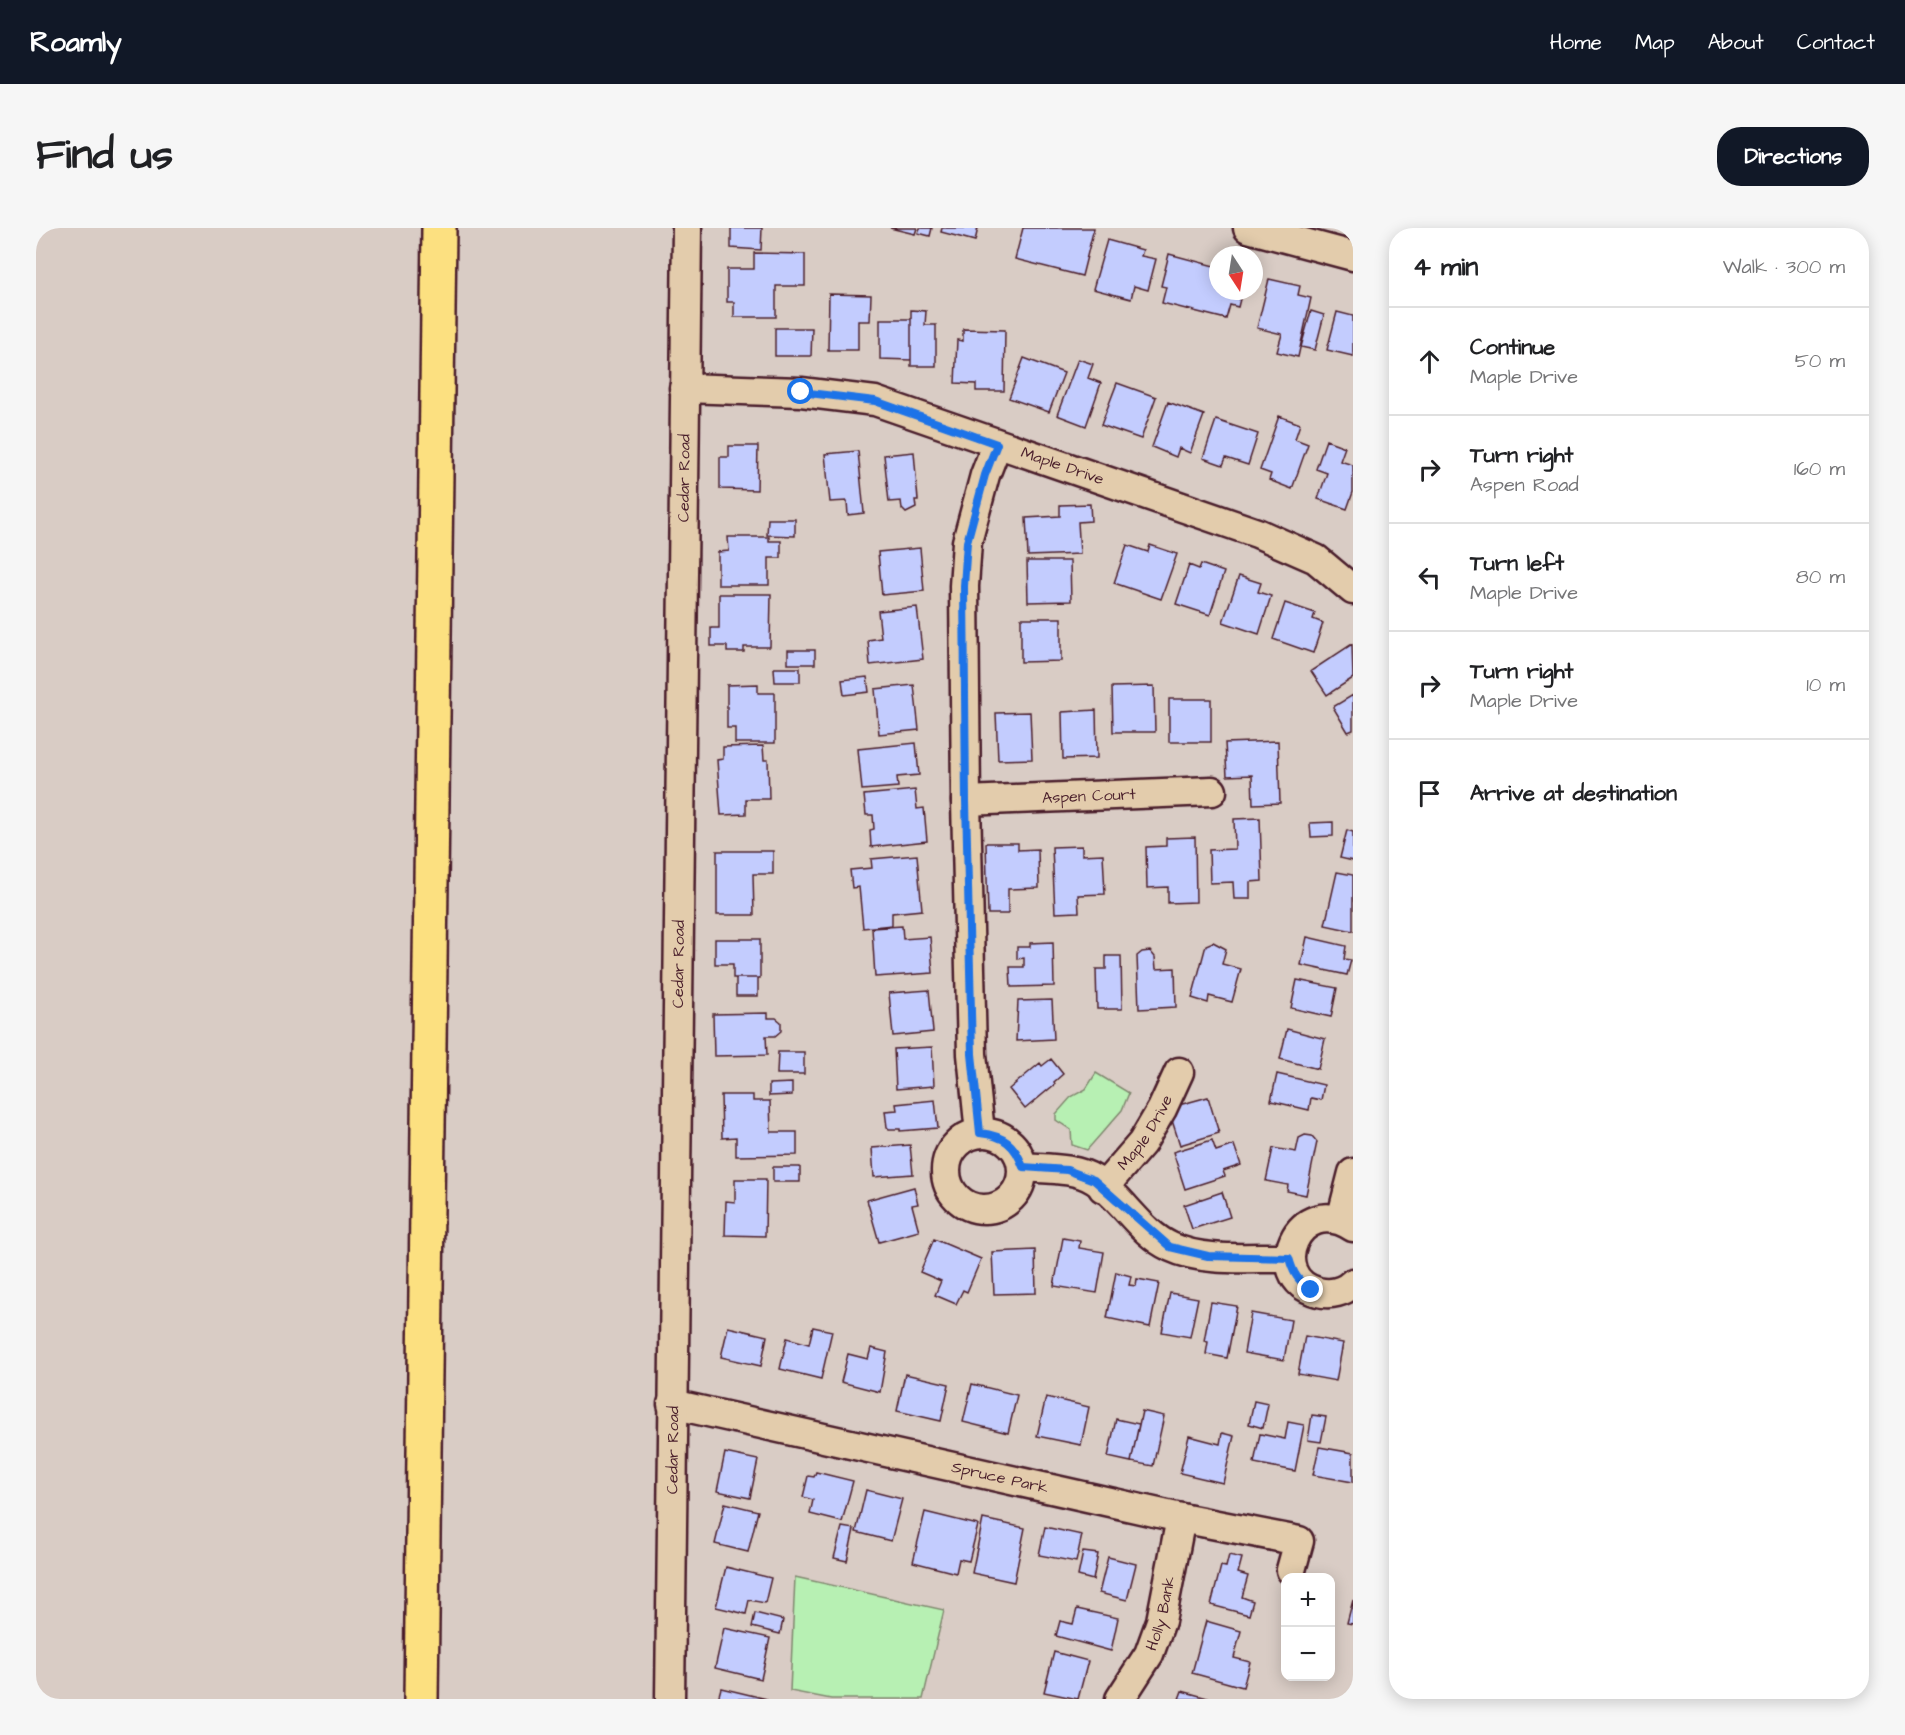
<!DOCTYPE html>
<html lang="en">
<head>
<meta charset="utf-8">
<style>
  :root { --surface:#fff; --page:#f6f6f6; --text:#202124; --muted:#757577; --line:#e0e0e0; --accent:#111827 }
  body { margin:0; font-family:"Architects Daughter",sans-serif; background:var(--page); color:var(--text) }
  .controls { position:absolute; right:18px; bottom:18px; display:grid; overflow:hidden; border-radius:12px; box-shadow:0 3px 15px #0003 }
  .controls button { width:54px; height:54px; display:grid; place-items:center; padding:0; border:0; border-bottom:2px solid var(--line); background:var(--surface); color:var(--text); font:30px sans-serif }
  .compass { position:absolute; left:1173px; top:18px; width:54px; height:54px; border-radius:50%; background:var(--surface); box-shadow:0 3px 15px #0003; rotate:168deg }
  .stop { position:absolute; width:18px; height:18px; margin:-14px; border:4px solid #1a73e8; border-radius:50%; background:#fff }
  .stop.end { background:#1a73e8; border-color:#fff; box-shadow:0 2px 6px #0008 }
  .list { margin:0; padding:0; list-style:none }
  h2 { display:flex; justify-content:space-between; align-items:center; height:78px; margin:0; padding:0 24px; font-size:26px }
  h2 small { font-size:20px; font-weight:400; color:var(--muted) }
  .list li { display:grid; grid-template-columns:39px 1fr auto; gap:18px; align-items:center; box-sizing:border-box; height:108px; padding:0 24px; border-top:2px solid var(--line) }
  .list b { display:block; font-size:22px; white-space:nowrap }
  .list p { margin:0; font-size:20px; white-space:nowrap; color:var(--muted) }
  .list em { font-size:20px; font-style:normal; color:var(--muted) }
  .icon { flex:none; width:33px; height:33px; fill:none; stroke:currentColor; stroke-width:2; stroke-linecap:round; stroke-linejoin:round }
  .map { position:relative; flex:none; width:1317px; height:1471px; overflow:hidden; border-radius:24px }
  header { display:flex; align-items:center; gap:36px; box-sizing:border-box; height:84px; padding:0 30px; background:var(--accent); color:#fff }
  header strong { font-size:28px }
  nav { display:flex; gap:33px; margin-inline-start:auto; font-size:21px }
  .intro { display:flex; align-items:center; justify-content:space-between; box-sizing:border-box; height:144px; padding:0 36px }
  h1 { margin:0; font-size:42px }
  .button { padding:15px 27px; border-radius:24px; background:var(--accent); color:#fff; font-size:21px; font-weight:700 }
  main { display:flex; gap:36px; padding:0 36px }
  aside { flex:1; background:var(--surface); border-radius:24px; box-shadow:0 3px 15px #0003 }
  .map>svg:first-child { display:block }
  .green { fill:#b7f0b3; stroke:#80886f; stroke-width:1.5 }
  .building { fill:#c3ccfe; stroke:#4a1f2b; stroke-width:1.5 }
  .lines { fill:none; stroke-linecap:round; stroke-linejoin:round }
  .street-casing { stroke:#4a1f2b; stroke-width:33 }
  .highway-casing { stroke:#4a1f2b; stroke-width:38 }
  .street { stroke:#e3ccac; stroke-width:28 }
  .highway { stroke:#fce080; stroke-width:33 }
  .route { stroke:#1a73e8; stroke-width:8 }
  .labels { text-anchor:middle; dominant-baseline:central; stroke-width:4.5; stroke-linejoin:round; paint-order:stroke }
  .street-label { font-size:16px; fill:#4a1f2b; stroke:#e3ccac }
</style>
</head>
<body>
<header>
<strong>Roamly</strong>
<nav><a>Home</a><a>Map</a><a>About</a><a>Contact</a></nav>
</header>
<div class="intro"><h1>Find us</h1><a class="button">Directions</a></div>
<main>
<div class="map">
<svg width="1317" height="1471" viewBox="0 0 1317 1471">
  <rect width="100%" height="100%" fill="#d9ccc5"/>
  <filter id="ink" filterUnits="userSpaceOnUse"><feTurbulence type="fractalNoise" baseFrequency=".0167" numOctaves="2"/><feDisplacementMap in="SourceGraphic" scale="12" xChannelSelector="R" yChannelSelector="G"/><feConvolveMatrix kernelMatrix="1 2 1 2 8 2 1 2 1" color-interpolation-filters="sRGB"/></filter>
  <g filter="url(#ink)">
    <path class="green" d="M 1060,845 L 1093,865 L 1086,882 L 1051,922 L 1036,917 L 1035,902 L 1020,892 L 1020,886 L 1035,869 L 1050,861 Z
      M 759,1349 L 908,1382 L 887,1471 L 795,1471 L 754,1463 Z"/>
    <path class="building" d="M 695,0 L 726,0 L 725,22 L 695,20 Z
      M 854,0 L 881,0 L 879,6 Z
      M 884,0 L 896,0 L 894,8 L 882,5 Z
      M 906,0 L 942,0 L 939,13 L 905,4 Z
      M 987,0 L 1058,0 L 1046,48 L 979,31 Z
      M 1071,12 L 1107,22 L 1105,28 L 1120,31 L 1112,62 L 1098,58 L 1095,71 L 1057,61 Z
      M 718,25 L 769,26 L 769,58 L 740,58 L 740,89 L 698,89 L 698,74 L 691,74 L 691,41 L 718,41 Z
      M 1133,26 L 1182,39 L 1182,63 L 1206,63 L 1202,79 L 1194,77 L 1190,91 L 1126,75 L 1130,59 L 1125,58 Z
      M 1233,51 L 1264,58 L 1262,67 L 1275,70 L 1262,129 L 1241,124 L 1246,106 L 1221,100 Z
      M 793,66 L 835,67 L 834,93 L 822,93 L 822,122 L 792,122 Z
      M 875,82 L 890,83 L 889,97 L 900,97 L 900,138 L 875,138 Z
      M 1275,83 L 1288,87 L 1279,122 L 1265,119 Z
      M 1301,84 L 1317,88 L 1317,128 L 1291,122 Z
      M 844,91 L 875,91 L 875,132 L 844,131 Z
      M 739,100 L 776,100 L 775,128 L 739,128 Z
      M 927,101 L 969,102 L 968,163 L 940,163 L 940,156 L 919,155 L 921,112 L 927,113 Z
      M 988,130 L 1028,145 L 1013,184 L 973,170 Z
      M 1042,131 L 1057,136 L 1052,150 L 1065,155 L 1050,198 L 1021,187 Z
      M 1081,155 L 1120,169 L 1105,211 L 1065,197 Z
      M 1132,174 L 1168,187 L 1154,225 L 1143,220 L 1140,229 L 1116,219 Z
      M 1243,188 L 1264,196 L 1259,211 L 1272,216 L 1256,261 L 1233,252 L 1235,246 L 1224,242 Z
      M 1180,192 L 1222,206 L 1212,237 L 1190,230 L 1187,237 L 1167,230 Z
      M 1290,212 L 1309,219 L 1304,233 L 1317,237 L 1317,264 L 1311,281 L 1282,271 L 1291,245 L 1280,241 Z
      M 693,218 L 722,218 L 721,262 L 684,261 L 684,229 L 693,229 Z
      M 822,223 L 828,285 L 812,287 L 811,273 L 794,274 L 789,226 Z
      M 878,224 L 882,272 L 879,272 L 880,280 L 870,285 L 866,281 L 865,273 L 853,274 L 848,227 Z
      M 1054,276 L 1055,293 L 1042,294 L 1044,326 L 992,328 L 990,290 L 1024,288 L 1024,277 Z
      M 732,291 L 759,291 L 759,308 L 731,307 Z
      M 692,309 L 733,309 L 733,313 L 745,313 L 745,330 L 733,330 L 733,357 L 682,357 L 682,324 L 693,323 Z
      M 1091,317 L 1112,324 L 1114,317 L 1141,326 L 1125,371 L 1078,355 Z
      M 884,320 L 888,363 L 846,367 L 842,324 Z
      M 991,333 L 1034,333 L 1035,373 L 992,374 Z
      M 1165,336 L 1188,344 L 1174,387 L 1140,376 L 1153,337 L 1163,341 Z
      M 1203,348 L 1225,355 L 1222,364 L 1235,368 L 1223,406 L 1187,394 Z
      M 683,366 L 735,366 L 734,419 L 708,419 L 708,424 L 691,424 L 691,418 L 675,418 L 675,400 L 683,400 Z
      M 1249,375 L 1279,385 L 1277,391 L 1287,395 L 1277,425 L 1237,411 Z
      M 881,379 L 887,431 L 834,437 L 832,412 L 845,410 L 842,383 Z
      M 985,390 L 1025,390 L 1025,433 L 985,434 Z
      M 1316,416 L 1317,450 L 1291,467 L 1275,443 Z
      M 752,422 L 779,422 L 779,436 L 752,436 Z
      M 738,440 L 764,440 L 764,454 L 739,454 Z
      M 831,449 L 833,464 L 808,467 L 806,452 Z
      M 722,456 L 722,465 L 739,465 L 739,515 L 699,515 L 699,500 L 691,500 L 691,457 Z
      M 878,457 L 883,502 L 843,506 L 839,461 Z
      M 1118,458 L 1119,504 L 1077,504 L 1076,459 Z
      M 1317,467 L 1317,502 L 1312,504 L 1297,479 Z
      M 1133,471 L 1175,471 L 1175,514 L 1133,514 Z
      M 1060,482 L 1061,530 L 1027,531 L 1026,484 Z
      M 994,484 L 996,531 L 962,532 L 960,485 Z
      M 1242,513 L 1244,575 L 1217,576 L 1216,547 L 1191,548 L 1189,515 Z
      M 880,515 L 883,547 L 861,549 L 862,559 L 826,562 L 822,521 Z
      M 727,518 L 728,532 L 732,532 L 733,571 L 710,571 L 710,586 L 685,587 L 681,532 L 687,531 L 687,519 Z
      M 879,562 L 881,581 L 888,580 L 891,613 L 835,619 L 834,602 L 838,601 L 837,587 L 830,587 L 828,567 Z
      M 1224,590 L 1226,653 L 1214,654 L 1214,671 L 1198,671 L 1197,654 L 1174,655 L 1173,622 L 1199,621 L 1198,591 Z
      M 1297,594 L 1297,608 L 1275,609 L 1274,595 Z
      M 1311,602 L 1317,604 L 1317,633 L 1304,630 Z
      M 1159,609 L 1160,674 L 1132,675 L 1132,659 L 1111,660 L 1110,619 L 1130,618 L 1130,610 Z
      M 950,615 L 982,615 L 982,622 L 1002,621 L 1003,660 L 972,661 L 972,686 L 952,686 Z
      M 1046,618 L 1046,627 L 1067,626 L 1069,666 L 1042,667 L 1043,684 L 1019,685 L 1016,619 Z
      M 681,623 L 737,623 L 737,646 L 717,646 L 718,687 L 681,687 Z
      M 881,627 L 886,682 L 856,685 L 856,697 L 827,700 L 823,659 L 816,660 L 814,642 L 836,640 L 835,631 Z
      M 1301,644 L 1317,647 L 1317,703 L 1289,697 Z
      M 866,698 L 867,711 L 894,709 L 897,745 L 839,749 L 836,700 Z
      M 1271,709 L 1310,718 L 1308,731 L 1315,732 L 1311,747 L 1265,737 Z
      M 679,711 L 724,711 L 724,750 L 697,750 L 697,736 L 679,736 Z
      M 1017,714 L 1018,758 L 975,759 L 974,739 L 988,739 L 988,730 L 981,731 L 981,719 L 994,719 L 994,715 Z
      M 1177,714 L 1190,721 L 1186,736 L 1205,741 L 1196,774 L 1173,768 L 1172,775 L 1156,770 L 1170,717 Z
      M 1114,723 L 1119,729 L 1120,741 L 1139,740 L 1140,779 L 1103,781 L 1101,728 L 1106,724 Z
      M 1070,728 L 1085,728 L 1086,781 L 1061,781 L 1060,741 L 1070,741 Z
      M 700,750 L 722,750 L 722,768 L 700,768 Z
      M 1261,752 L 1301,760 L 1295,789 L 1255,780 Z
      M 893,762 L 897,804 L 857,808 L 853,765 Z
      M 1016,772 L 1018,811 L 980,813 L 982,773 Z
      M 732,785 L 732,790 L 740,790 L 745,794 L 745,803 L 739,808 L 730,808 L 731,827 L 678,828 L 677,786 Z
      M 1251,801 L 1289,811 L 1282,841 L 1244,831 Z
      M 896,819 L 898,858 L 860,861 L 858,821 Z
      M 742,824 L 768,824 L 768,846 L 741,846 Z
      M 1015,831 L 1027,846 L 1018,854 L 1019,856 L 989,881 L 973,861 L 1004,835 L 1006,838 Z
      M 1241,846 L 1288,857 L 1285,872 L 1275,870 L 1273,882 L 1235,873 Z
      M 756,855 L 756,867 L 733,868 L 733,856 Z
      M 685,867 L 717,867 L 717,873 L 734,873 L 735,904 L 761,904 L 761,927 L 700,928 L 700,909 L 686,910 Z
      M 1172,869 L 1183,905 L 1144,917 L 1132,880 Z
      M 899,872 L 902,900 L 864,903 L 864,901 L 853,901 L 851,899 L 849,883 L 861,882 L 860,876 Z
      M 1269,907 L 1276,908 L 1281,914 L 1270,967 L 1251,963 L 1252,957 L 1230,953 L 1237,920 L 1260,924 L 1263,910 Z
      M 1176,912 L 1180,923 L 1198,917 L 1205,937 L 1187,943 L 1189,948 L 1149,961 L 1137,924 Z
      M 874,917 L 877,946 L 838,949 L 836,920 Z
      M 737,939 L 764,939 L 764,954 L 737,954 Z
      M 699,951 L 730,951 L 729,1008 L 689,1007 L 690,973 L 699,974 Z
      M 878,959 L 882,976 L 876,977 L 883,1003 L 843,1014 L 831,972 Z
      M 1186,964 L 1194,989 L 1156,1001 L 1148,977 Z
      M 1027,1010 L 1044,1013 L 1043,1020 L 1068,1024 L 1061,1065 L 1018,1058 Z
      M 898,1011 L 945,1031 L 931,1064 L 927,1062 L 920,1076 L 899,1067 L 905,1053 L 884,1044 Z
      M 999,1022 L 1000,1065 L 958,1066 L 956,1024 Z
      M 1080,1044 L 1095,1048 L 1093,1057 L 1100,1058 L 1101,1051 L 1123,1055 L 1114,1099 L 1071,1090 Z
      M 1134,1065 L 1162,1070 L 1154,1109 L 1126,1104 Z
      M 1175,1074 L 1201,1078 L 1191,1130 L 1170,1126 L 1172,1114 L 1168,1113 Z
      M 1215,1085 L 1255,1092 L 1248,1132 L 1208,1125 Z
      M 692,1099 L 731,1108 L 725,1138 L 685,1129 Z
      M 777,1099 L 796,1103 L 785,1151 L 744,1141 L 751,1110 L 773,1116 Z
      M 1269,1108 L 1307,1115 L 1300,1153 L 1262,1146 Z
      M 835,1120 L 851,1124 L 844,1164 L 805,1154 L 812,1126 L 832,1131 Z
      M 869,1146 L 913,1156 L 905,1193 L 861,1183 Z
      M 936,1156 L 981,1167 L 972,1205 L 927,1194 Z
      M 1010,1169 L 1053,1179 L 1045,1217 L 1001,1208 Z
      M 1218,1173 L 1232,1176 L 1227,1200 L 1213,1196 Z
      M 1106,1183 L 1128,1188 L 1117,1238 L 1095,1234 Z
      M 1276,1187 L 1290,1189 L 1285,1214 L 1272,1212 Z
      M 1080,1191 L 1103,1196 L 1095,1234 L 1072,1229 Z
      M 1252,1194 L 1268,1197 L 1259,1243 L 1218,1235 L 1224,1206 L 1249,1211 Z
      M 1186,1205 L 1198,1208 L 1187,1255 L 1144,1245 L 1153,1208 L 1184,1216 Z
      M 1283,1219 L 1317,1225 L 1317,1254 L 1277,1247 Z
      M 689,1225 L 722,1232 L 714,1270 L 681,1263 Z
      M 780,1244 L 817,1253 L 806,1294 L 774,1286 L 777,1272 L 767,1269 L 772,1248 L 778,1249 Z
      M 830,1262 L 866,1271 L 855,1313 L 820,1304 Z
      M 689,1275 L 722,1283 L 712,1324 L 679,1316 Z
      M 889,1284 L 942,1297 L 933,1333 L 923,1331 L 920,1345 L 877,1334 Z
      M 947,1291 L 989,1300 L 978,1354 L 936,1345 Z
      M 806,1299 L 818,1301 L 811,1333 L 798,1330 Z
      M 1009,1299 L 1046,1307 L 1040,1334 L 1003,1327 Z
      M 1047,1324 L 1062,1326 L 1057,1352 L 1042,1348 Z
      M 1193,1327 L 1206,1330 L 1202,1345 L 1212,1348 L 1206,1369 L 1217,1373 L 1213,1387 L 1175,1377 L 1185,1338 L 1190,1339 Z
      M 1072,1329 L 1100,1336 L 1091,1372 L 1063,1365 Z
      M 690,1339 L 735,1350 L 729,1375 L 713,1372 L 710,1386 L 680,1379 Z
      M 1317,1372 L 1317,1396 L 1311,1395 Z
      M 1041,1381 L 1082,1390 L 1075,1423 L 1020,1408 L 1024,1393 L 1037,1396 Z
      M 719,1385 L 747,1392 L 744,1406 L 716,1399 Z
      M 1170,1393 L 1205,1403 L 1198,1430 L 1214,1434 L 1207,1459 L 1156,1445 Z
      M 688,1400 L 734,1410 L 725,1451 L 679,1440 Z
      M 1018,1424 L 1052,1433 L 1042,1471 L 1008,1464 Z
      M 685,1460 L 731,1471 L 682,1471 Z
      M 1146,1463 L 1175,1471 L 1143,1471 Z"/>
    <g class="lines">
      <g class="street-casing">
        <g id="street">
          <path d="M 1212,0 L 1317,28"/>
          <path id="s1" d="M 648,160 L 765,164 L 839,173 L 1221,305 L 1280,331 L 1317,362"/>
          <path id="s2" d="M 930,573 L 1176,563"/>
          <path d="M 944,905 L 936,826 L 930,573 L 928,358 L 931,314 L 949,247 L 961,216"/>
          <circle cx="948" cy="943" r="38"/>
          <path d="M 987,939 C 1009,941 1039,939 1059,952 C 1086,969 1104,1005 1135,1019 C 1169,1035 1216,1029 1253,1030"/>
          <path id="s3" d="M 1067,960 L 1106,915 L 1126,881 L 1143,844"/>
          <path d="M 1305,992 L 1317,945"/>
          <path d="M 1317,999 C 1261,963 1227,1050 1282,1064 C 1295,1067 1308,1064 1317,1055"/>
          <path id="s4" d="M 636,1176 L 1145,1290 L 1263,1313 L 1255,1342"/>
          <path id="s5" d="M 634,1471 L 651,0"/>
          <path id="s6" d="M 1084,1471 L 1113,1426 L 1125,1393 L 1145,1290"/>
        </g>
      </g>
      <g class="highway-casing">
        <path id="highway" d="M 385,1471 L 403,0"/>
      </g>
      <use href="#street" class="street"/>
      <use href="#highway" class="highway"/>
    </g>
  </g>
  <g class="lines" filter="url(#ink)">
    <path class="route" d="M 765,164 L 839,173 L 961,216 L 949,247 L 931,314 L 928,358 L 930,573 L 936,826 L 944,905 C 968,908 979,916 987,939 L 1031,942 L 1058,952 L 1134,1019 L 1172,1028 L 1253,1030 C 1257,1045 1262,1053 1275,1062"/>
  </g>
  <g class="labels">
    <g class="street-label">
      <text stroke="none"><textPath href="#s1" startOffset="390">Maple Drive</textPath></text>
      <text stroke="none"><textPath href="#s5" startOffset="1221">Cedar Road</textPath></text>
      <text stroke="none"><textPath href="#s2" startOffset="123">Aspen Court</textPath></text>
      <text stroke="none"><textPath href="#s5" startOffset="735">Cedar Road</textPath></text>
      <text stroke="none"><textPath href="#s3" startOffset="70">Maple Drive</textPath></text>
      <text stroke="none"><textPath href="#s5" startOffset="249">Cedar Road</textPath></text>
      <text stroke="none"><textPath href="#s4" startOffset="336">Spruce Park</textPath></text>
      <text stroke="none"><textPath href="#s6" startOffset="96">Holly Bank</textPath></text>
    </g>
  </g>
</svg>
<div class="controls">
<button>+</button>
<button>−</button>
</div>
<svg class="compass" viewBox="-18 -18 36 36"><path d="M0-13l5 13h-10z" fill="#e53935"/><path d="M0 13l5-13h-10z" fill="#757577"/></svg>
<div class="stop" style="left:765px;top:164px"></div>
<div class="stop end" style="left:1275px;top:1062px"></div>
</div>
<aside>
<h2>4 min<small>Walk · 300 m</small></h2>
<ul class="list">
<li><svg class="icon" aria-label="ahead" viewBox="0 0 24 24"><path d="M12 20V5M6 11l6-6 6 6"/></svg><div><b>Continue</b><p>Maple Drive</p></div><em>50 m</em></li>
<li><svg class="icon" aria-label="right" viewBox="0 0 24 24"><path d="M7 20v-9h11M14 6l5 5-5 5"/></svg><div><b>Turn right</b><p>Aspen Road</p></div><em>160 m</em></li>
<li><svg class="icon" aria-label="left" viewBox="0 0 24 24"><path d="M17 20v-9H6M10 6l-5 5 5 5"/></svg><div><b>Turn left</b><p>Maple Drive</p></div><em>80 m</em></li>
<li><svg class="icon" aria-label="right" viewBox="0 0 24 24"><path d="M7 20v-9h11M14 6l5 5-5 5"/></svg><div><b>Turn right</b><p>Maple Drive</p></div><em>10 m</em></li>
<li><svg class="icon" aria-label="arrive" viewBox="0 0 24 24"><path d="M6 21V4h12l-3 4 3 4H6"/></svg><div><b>Arrive at destination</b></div></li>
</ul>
</aside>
</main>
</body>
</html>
